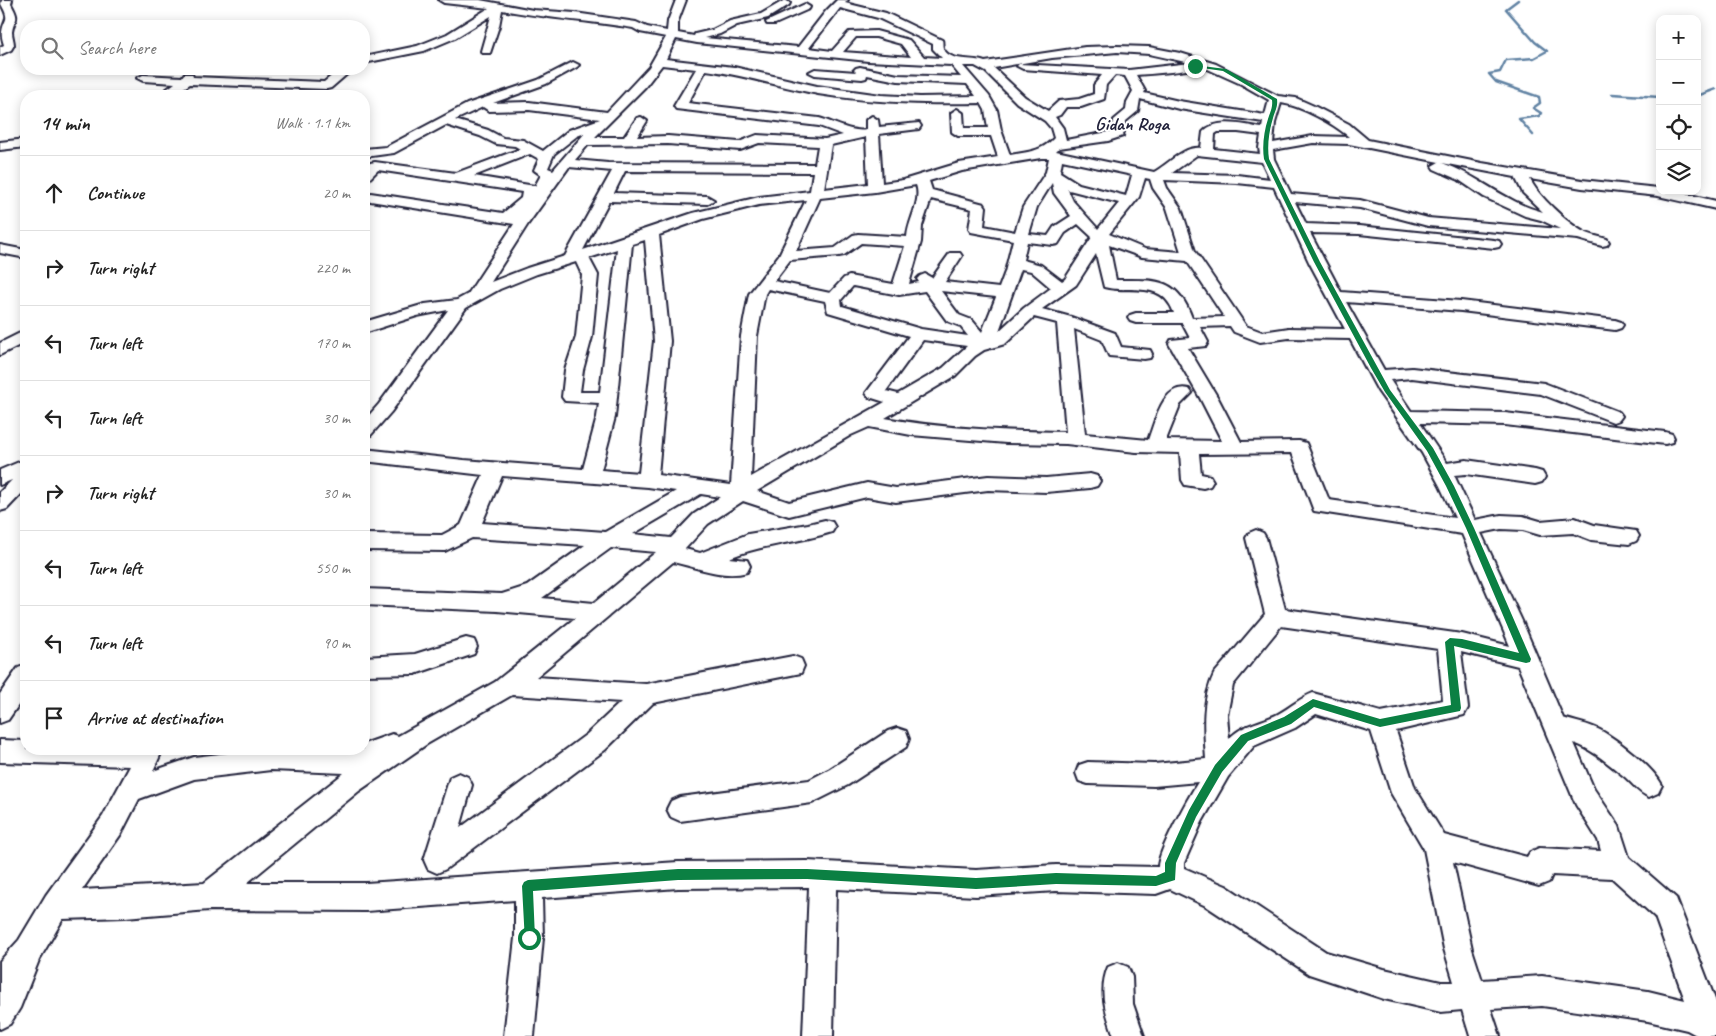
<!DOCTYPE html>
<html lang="en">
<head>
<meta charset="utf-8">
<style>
  :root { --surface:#fff; --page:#f6f6f6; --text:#222; --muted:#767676; --line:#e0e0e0 }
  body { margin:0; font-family:Caveat,sans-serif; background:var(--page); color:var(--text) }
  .controls { position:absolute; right:15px; top:15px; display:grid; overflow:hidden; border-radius:10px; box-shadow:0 2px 12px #0003 }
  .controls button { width:45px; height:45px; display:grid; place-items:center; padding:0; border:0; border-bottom:1px solid var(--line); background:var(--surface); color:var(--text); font:25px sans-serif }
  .stop { position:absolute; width:15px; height:15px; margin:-11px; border:4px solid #0b8043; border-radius:50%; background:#fff }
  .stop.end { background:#0b8043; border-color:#fff; box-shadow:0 1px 5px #0008 }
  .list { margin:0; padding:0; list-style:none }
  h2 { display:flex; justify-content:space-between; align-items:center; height:65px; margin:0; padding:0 20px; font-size:21px }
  h2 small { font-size:16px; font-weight:400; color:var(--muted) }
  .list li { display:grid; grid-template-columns:32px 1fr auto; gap:15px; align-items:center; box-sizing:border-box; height:75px; padding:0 20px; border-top:1px solid var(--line) }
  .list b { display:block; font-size:19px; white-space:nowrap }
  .list em { font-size:16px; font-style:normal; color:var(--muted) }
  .icon { flex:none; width:28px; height:28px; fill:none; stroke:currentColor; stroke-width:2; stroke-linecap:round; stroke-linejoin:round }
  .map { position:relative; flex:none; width:1716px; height:1036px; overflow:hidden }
  .search { position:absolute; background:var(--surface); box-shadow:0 2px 12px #0003; left:20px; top:20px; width:350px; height:55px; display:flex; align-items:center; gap:12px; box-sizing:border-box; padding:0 18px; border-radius:20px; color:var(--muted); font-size:19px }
  .panel { position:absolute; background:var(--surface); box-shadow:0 2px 12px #0003; left:20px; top:90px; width:350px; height:665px; border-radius:20px }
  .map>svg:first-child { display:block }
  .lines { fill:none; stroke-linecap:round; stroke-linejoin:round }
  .stream { stroke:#6082a3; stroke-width:2.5 }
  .minor-casing { stroke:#22223b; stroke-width:4 }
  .minor { fill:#fff; fill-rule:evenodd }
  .route { fill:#0b8043 }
  .labels { text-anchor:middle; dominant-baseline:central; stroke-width:4; stroke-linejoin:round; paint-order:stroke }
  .far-quarter-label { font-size:19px; font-weight:bold; fill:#22223b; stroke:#fff }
</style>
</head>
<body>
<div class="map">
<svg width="1716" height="1036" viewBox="0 0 1716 1036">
  <rect width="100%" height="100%" fill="#fff"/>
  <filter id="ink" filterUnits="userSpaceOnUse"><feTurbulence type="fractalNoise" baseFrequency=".02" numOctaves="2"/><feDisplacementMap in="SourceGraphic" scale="10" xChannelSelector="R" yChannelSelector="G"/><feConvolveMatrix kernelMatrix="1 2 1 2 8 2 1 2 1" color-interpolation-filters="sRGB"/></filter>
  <g filter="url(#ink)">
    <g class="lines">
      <path class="stream" d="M 1518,0 L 1506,9 L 1535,42 L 1547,51 L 1534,58 L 1506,60 L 1500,72 L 1489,74 L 1496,82 L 1539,97 L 1540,103 L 1533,108 L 1541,113 L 1539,116 L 1519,119 L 1533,135
        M 1612,94 L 1660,97
        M 1697,96 L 1716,89"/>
      <g class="minor-casing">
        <path id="minor" d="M 2,0 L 12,0 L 11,4 C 21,22 14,17 12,32 C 12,36 14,41 14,45 L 11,50 L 0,55 L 0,47 L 4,45 C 3,41 1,36 2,32 C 4,17 11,22 1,4 Z
          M 439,0 L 480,0 L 533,10 L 575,13 L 636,22 L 647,27 L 667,31 L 668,21 L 676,0 L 686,0 L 678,21 L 678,33 L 694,36 L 695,34 L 712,30 L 730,21 L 761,14 L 785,0 L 790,3 L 789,5 L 768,18 L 737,25 L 720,34 L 705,38 L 798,47 L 826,11 L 837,0 L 848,0 L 845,3 L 886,13 L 942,40 C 943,42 942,45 943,48 C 950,63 973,57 985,62 L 1085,47 L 1117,46 L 1149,47 L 1180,53 L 1216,64 L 1278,96 L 1296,98 L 1314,106 L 1349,124 L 1368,140 L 1482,163 L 1582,180 L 1658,188 L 1660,191 L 1673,191 L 1716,201 L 1716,209 L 1658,196 L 1582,188 L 1530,179 C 1537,195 1568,224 1584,232 C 1591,235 1600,237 1607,239 L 1609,242 L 1607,245 L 1602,246 L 1578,239 L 1428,226 L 1360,208 L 1295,202 L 1306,224 L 1359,226 L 1494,240 L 1499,241 L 1501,244 L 1499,247 L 1494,248 L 1359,234 L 1310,233 L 1341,292 L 1461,301 L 1615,320 L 1621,322 L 1623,325 L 1621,328 L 1615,330 L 1461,311 L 1346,302 L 1384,370 L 1412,368 L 1544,383 L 1619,412 L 1622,416 L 1619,420 L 1613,422 L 1541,394 L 1412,378 L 1390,380 L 1411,411 L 1505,413 L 1665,432 L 1672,434 L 1674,438 L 1672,442 L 1665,444 L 1505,425 L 1420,423 L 1447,463 L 1466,460 L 1535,470 L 1542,472 L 1545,477 L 1542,482 L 1535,484 L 1466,474 L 1454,475 L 1475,520 L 1501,515 L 1523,516 L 1540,521 L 1575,518 L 1594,525 L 1636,531 L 1639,536 L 1636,541 L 1629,544 L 1591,540 L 1573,533 L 1540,535 L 1523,530 L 1501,529 L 1481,533 L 1522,621 L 1563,718 C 1575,722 1589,724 1600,730 C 1618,740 1653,767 1662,785 L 1658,793 L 1649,797 C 1638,792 1634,785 1625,777 C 1610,765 1592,749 1574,743 L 1594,789 L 1619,826 L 1629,857 L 1676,898 L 1716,1002 L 1716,1036 L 1698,1036 L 1687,1030 L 1648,1021 L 1542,1006 L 1491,1009 L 1500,1036 L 1470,1036 L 1462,1010 L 1441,1012 L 1384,999 L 1309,974 L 1206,906 L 1170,889 L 1156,894 L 1056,891 L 976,896 L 836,889 L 833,1036 L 803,1036 L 809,887 L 807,887 L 678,888 L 542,898 L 543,938 L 534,1036 L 504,1036 L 515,938 L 515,900 L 366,911 L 209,910 L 125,917 L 63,919 L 39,960 L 20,1008 L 10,1024 L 0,1029 L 0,961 L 19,940 L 46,895 L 103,816 L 130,766 L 0,762 L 0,740 L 26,741 L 26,749 L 163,749 L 153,771 L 194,757 L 263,749 L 364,749 L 364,744 L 392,734 L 398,736 L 495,682 L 575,618 L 497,611 L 364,605 L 364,589 L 502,594 L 527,586 L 585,545 L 472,538 L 445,551 L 364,550 L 364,534 L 442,535 L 461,525 L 483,475 L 364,461 L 364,449 L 464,460 L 583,469 L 597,417 L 599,403 L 565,401 L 562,397 L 565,370 L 576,337 L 582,275 L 576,262 L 537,274 L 500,289 L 466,308 L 391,412 L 370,436 L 364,438 L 364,421 L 379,404 L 448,310 L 417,316 L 364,333 L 364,322 L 425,304 L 457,300 L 468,294 L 514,224 L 364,200 L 364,192 L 503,213 L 521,198 L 522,192 L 378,170 L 369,179 L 364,180 L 364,169 L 370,163 L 375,162 L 456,173 L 520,149 L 515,146 L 496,144 L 480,136 L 446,125 L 394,153 L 364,157 L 364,149 L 386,147 L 467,104 L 538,80 L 573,62 L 579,65 L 577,67 L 546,84 L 493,103 L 529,102 L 607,112 L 649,67 L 666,37 L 640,32 L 633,28 C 589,21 545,18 502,10 L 499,26 L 490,53 L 482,53 L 481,51 L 491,16 L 455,38 L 424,51 L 364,63 L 364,57 L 417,46 L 447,34 L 489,8 L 444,3 ZM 840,8 L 878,18 L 933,44 L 933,49 L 942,58 L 924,57 L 909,40 L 876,31 L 849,32 L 832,51 L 809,48 ZM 856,37 L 876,37 L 901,44 L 911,57 L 843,52 ZM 676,39 L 697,43 L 868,61 L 951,65 L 961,77 L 898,75 L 860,67 L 856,68 L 854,70 L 856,72 L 815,69 L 809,72 L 815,75 L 862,79 L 866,78 L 867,75 L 898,81 L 967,84 L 976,96 L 920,97 L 881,95 L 817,86 L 734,67 L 666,59 ZM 1117,52 L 1149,54 L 1190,63 L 1129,70 L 1019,64 L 1017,66 L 1023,69 L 1102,75 L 1094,85 L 1094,94 L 1079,99 L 1059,101 L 1048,111 L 1025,97 L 994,68 L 1052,58 ZM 662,65 L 696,69 L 674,106 L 676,109 L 819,126 L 843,135 L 825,139 L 757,135 L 739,142 L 668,136 L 637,137 L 647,121 L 641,117 L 637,118 L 624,137 L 595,137 L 645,87 ZM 963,66 L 975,66 L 986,72 L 1017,103 L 1045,121 L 1051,128 L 1054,138 C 1041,152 1027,152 1010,155 L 1001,130 L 997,110 L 989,96 ZM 1201,66 L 1241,84 L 1269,100 L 1265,115 L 1179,101 L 1144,93 L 1145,91 L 1136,75 C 1148,74 1196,71 1201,66 ZM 706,70 C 744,75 780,87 818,94 C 873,103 926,104 981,103 L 985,110 L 988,128 L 964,128 L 963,113 L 957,109 L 951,113 L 952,132 L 958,136 L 991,136 L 998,157 L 959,163 L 903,180 L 882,183 L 879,134 L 919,129 L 921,126 L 919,123 L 879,127 L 878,120 L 872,116 L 866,120 L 866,130 C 852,133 834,122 819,118 L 688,103 ZM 1115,75 L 1125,76 L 1133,91 L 1127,102 L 1126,110 L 1114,120 L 1113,131 L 1066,140 L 1063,128 L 1055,117 L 1060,115 L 1066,107 L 1081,107 L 1104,99 L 1106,85 ZM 1140,99 L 1179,109 L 1263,122 L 1262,128 C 1245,125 1216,117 1203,132 L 1201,148 C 1183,146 1169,164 1154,172 L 1056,151 L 1059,148 L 1108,141 L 1123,136 L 1126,121 L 1138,111 ZM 1281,103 C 1301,106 1333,123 1349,137 L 1313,136 L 1273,143 L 1275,123 ZM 483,107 L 489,111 L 529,110 L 600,119 L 569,130 L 543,151 L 523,140 L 503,138 L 488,130 L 455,120 ZM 1218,132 L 1238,132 L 1261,135 L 1259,148 L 1260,154 L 1214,149 L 1215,134 ZM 585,133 L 553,170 L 548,168 L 554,154 L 577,136 ZM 866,137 L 868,184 L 824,189 L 831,145 ZM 759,143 L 818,146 L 815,164 L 608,163 L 575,160 L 588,145 L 668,144 L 740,150 ZM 1313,143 L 1349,144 L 1439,162 L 1432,166 L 1434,169 L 1459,180 L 1484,197 L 1525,216 L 1541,220 L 1560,229 L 1428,218 L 1360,200 L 1291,194 L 1274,159 L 1273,150 ZM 530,154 L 539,159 L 534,170 L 541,175 L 535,186 L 474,176 ZM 1197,155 L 1262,162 L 1270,179 L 1237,175 L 1172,173 ZM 1041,158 L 1049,158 L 1046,172 L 1023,207 L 1015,232 L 984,226 L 986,207 L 984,204 L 932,190 L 929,181 L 962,171 ZM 1062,160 L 1132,175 L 1126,196 L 1079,184 L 1060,172 ZM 1442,163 L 1515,177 L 1523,193 L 1543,212 C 1506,203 1478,175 1442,163 ZM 569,167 L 612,171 L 565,256 L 527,268 L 491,282 L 528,224 ZM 625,171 L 813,172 L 810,191 L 759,197 L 693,213 L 583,250 L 609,201 L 707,204 L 714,200 L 707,196 L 614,193 ZM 1145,178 L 1150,179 L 1153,188 L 1167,208 L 1181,252 L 1145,249 L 1109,234 L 1139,197 ZM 1164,180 L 1237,183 L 1274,187 L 1309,262 L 1345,329 L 1289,328 L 1262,332 L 1246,326 L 1195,251 L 1181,208 L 1167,188 ZM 1052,183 L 1054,193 L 1071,216 L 1054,227 L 1048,236 L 1029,234 L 1037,207 ZM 916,185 C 922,201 908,220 907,237 L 858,234 L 853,235 L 835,248 L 796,251 L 820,198 L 875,192 ZM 1067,188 L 1069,190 L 1119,203 L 1098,229 L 1073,201 ZM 931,199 L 972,209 L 969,229 L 971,232 L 1013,240 L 1005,272 L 999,288 L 945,282 L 962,256 L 960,253 L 950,253 L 932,278 L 925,274 L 920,276 L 917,279 L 919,282 L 909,284 L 921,242 L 922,226 ZM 806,200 L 779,255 L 749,294 L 741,336 L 731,485 L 658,475 L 670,341 L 659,235 L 703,219 L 759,205 ZM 1078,224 L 1092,237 L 1065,279 L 1062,281 L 1041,265 L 1023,260 L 1027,242 L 1053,245 L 1058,244 L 1065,233 ZM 645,240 L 654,341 L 639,473 L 601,470 L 615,417 L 632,244 ZM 861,243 L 905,246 L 893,284 L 849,276 L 844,278 L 830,293 L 774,281 L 790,260 L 839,256 L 844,255 ZM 1109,245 L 1142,257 L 1187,261 L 1224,317 L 1192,318 C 1177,276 1154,280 1116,280 ZM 617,249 L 600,392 L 580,392 L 583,370 L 592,337 L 598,275 L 589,258 ZM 1096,254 L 1104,287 C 1130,294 1162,279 1174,313 L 1136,313 L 1130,315 L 1128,318 L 1130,321 L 1136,323 L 1182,323 L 1190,338 L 1171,340 L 1169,344 L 1200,398 L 1222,441 L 1166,440 L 1180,405 L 1192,393 L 1189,389 C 1163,382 1155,422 1148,440 L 1085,434 L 1074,329 L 1102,340 L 1109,356 L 1144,359 L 1150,358 L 1152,354 L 1150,350 L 1121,347 L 1115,333 L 1071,317 L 1042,309 L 1076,285 ZM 1021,269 L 1031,271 L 1051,288 L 1024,308 L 999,331 ZM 853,286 L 899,295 L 925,291 L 947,321 L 960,326 L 968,336 L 921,329 L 842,306 L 841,300 ZM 768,289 L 825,301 L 828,312 L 909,336 L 866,393 L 869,397 L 885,402 L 751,477 L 757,336 L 765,294 ZM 941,291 L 996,297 L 982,332 L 972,320 L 959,315 ZM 1034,317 L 1057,323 L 1066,432 C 1006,431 945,429 885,418 L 955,376 L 975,356 L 984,350 L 1005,344 ZM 1230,326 L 1234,332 L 1260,342 L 1289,338 L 1350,339 L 1378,391 L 1422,453 L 1440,486 L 1455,518 L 1329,500 L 1306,443 L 1299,441 L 1241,442 L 1218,398 L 1188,348 L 1206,346 L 1208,342 L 1200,327 ZM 923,340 L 967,346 L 943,368 L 898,394 L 886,391 ZM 869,427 L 911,435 L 1006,443 L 1066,444 L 1136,452 L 1180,453 L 1182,480 L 1185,485 L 1203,488 L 1210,486 L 1213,481 L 1210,476 L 1201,474 L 1199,454 L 1292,453 L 1314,511 L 1462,534 L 1510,646 L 1462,634 L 1285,609 L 1266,538 L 1263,533 L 1256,530 L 1249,533 L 1246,538 L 1265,614 L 1214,674 C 1201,701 1204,730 1206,759 L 1154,764 L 1088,762 L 1079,765 L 1076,773 L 1079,781 L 1088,784 L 1154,786 L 1198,782 C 1188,798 1158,851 1158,867 L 1056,865 L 976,870 L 807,861 L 678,862 L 366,883 L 247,883 L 359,791 L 427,744 L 512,695 L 621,702 L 587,734 L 460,828 L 472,785 L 468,777 L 459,773 L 450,777 L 424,860 L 428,869 L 437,873 L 446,869 L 605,750 L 653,703 L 801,673 L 804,666 L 801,659 L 793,656 L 646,684 L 536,677 L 673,562 C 696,567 723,579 747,572 L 750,566 L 747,560 L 729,558 C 762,544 798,543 832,532 L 835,527 L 832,522 L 825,520 L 808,524 L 748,534 L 700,553 L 685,549 L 708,524 L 743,501 L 789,516 L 867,497 L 896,502 L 988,490 L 1046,492 L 1090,488 L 1097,486 L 1100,481 L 1097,476 L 1090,474 L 1046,478 L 988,476 L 896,488 L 867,483 L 789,502 L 757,491 L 851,435 ZM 502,476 L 648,487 L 676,491 L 605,532 L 482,523 ZM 701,494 L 720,497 L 694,514 L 671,538 L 633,534 ZM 611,548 L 656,552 L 594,603 L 542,598 ZM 1281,626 L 1438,649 L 1443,700 L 1381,712 L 1313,693 C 1300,698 1291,707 1278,714 C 1261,723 1242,724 1229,739 L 1227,715 L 1233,685 ZM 1461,652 L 1518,666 L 1576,805 L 1598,840 L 1601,851 L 1539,848 L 1530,852 L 1527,857 L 1444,835 L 1415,788 L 1396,731 L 1464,715 L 1468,708 ZM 1316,714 L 1371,731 L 1391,793 L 1424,849 L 1444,949 L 1454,982 L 1441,982 L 1384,969 L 1326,952 L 1226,886 L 1184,868 L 1184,863 L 1202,822 L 1228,777 L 1254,746 L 1295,728 ZM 271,770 L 344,773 L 204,883 L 82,890 L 121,834 L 139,799 L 194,779 ZM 1453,862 L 1539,886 L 1549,882 L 1552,875 L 1612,878 L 1655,917 L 1685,1000 L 1648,991 L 1542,976 L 1482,980 L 1472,949 Z
          M 805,4 L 810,7 L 809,9 L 775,24 L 767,24 L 766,22 Z
          M 340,69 L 353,69 L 331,88 L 327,89 L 190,84 L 171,96 L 157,96 L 175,83 L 143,81 L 137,78 L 143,75 L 182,77 L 184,74 L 192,74 L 193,77 L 324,82 Z
          M 26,139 L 26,147 L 0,150 L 0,142 Z
          M 0,245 L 26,250 L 26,258 L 0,253 Z
          M 26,330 L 26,342 L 0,355 L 0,343 Z
          M 26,459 L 26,489 L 7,509 L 0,511 L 0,492 L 12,480 L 0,485 L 0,470 Z
          M 466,638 L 474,640 L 477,647 L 474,654 L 415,674 L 364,675 L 364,657 L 415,654 Z
          M 26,665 L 26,694 L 8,720 L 0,723 L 0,694 L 18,668 Z
          M 897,728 L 906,731 L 909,739 L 906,747 L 848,785 L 812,803 L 680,821 L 671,817 L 667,809 L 671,801 L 680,797 L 809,780 L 830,769 L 888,731 Z
          M 1118,963 L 1128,967 L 1132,977 L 1133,1004 L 1144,1036 L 1114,1036 C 1106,1013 1098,991 1108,967 Z"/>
      </g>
      <use href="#minor" class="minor"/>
    </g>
  </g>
  <path class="route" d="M 1194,65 L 1226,69 L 1277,99 C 1278,107 1275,111 1273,118 C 1269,131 1267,146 1269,159 L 1320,262 L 1378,368 L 1390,390 L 1433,448 L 1454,486 L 1474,528 L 1531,659 L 1530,662 L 1526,663 L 1454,646 L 1461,708 L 1460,711 L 1380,727 L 1314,707 L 1291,724 L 1248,741 L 1222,772 L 1196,817 L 1176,863 L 1175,880 L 1156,886 L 1056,884 L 976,889 L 807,879 L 678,880 L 533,891 L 535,938 L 533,942 L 529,944 L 525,942 L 522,886 L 524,882 L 528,880 L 678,869 L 807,869 L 976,878 L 1056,873 L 1156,876 L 1165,872 L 1165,863 L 1189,810 L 1215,765 L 1241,735 L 1284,717 L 1313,699 L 1380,719 L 1451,705 L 1445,642 L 1450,638 L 1462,639 L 1519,653 L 1466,528 L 1446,486 L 1427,451 L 1385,392 L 1371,368 L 1314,262 L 1264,159 C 1262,146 1264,131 1268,119 C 1270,112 1273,108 1272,100 L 1223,71 L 1195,67 Z"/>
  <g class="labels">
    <g class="far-quarter-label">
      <text x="1132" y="124">Gidan Roga</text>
    </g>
  </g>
</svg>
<div class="controls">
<button>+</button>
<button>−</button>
<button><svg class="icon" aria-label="locate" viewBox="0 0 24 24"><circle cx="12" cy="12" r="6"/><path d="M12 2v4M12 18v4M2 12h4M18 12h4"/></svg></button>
<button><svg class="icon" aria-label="layers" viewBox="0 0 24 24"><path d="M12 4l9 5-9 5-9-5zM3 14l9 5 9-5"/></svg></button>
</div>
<div class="stop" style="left:529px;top:938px"></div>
<div class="stop end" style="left:1195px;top:66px"></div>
<div class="search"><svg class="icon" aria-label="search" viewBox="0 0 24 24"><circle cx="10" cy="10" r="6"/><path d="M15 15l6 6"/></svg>Search here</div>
<section class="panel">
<h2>14 min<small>Walk · 1.1 km</small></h2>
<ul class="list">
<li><svg class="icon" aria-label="ahead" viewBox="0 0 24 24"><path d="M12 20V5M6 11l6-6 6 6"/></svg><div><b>Continue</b></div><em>20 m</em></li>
<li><svg class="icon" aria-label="right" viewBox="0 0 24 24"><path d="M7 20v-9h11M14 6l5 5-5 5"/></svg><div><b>Turn right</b></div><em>220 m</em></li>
<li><svg class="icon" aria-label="left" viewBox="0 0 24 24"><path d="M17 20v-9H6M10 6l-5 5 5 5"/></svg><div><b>Turn left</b></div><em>170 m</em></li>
<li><svg class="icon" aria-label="left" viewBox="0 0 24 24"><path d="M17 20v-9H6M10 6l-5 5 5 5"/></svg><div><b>Turn left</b></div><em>30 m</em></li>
<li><svg class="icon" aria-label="right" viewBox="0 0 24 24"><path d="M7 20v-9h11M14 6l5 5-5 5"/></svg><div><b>Turn right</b></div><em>30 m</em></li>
<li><svg class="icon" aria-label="left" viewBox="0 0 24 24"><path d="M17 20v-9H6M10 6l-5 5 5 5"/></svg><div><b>Turn left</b></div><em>550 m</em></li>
<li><svg class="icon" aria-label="left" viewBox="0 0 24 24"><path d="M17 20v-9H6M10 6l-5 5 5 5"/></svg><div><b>Turn left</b></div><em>90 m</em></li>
<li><svg class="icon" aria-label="arrive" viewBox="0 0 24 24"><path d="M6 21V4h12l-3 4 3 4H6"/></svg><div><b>Arrive at destination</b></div></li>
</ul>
</section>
</div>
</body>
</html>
